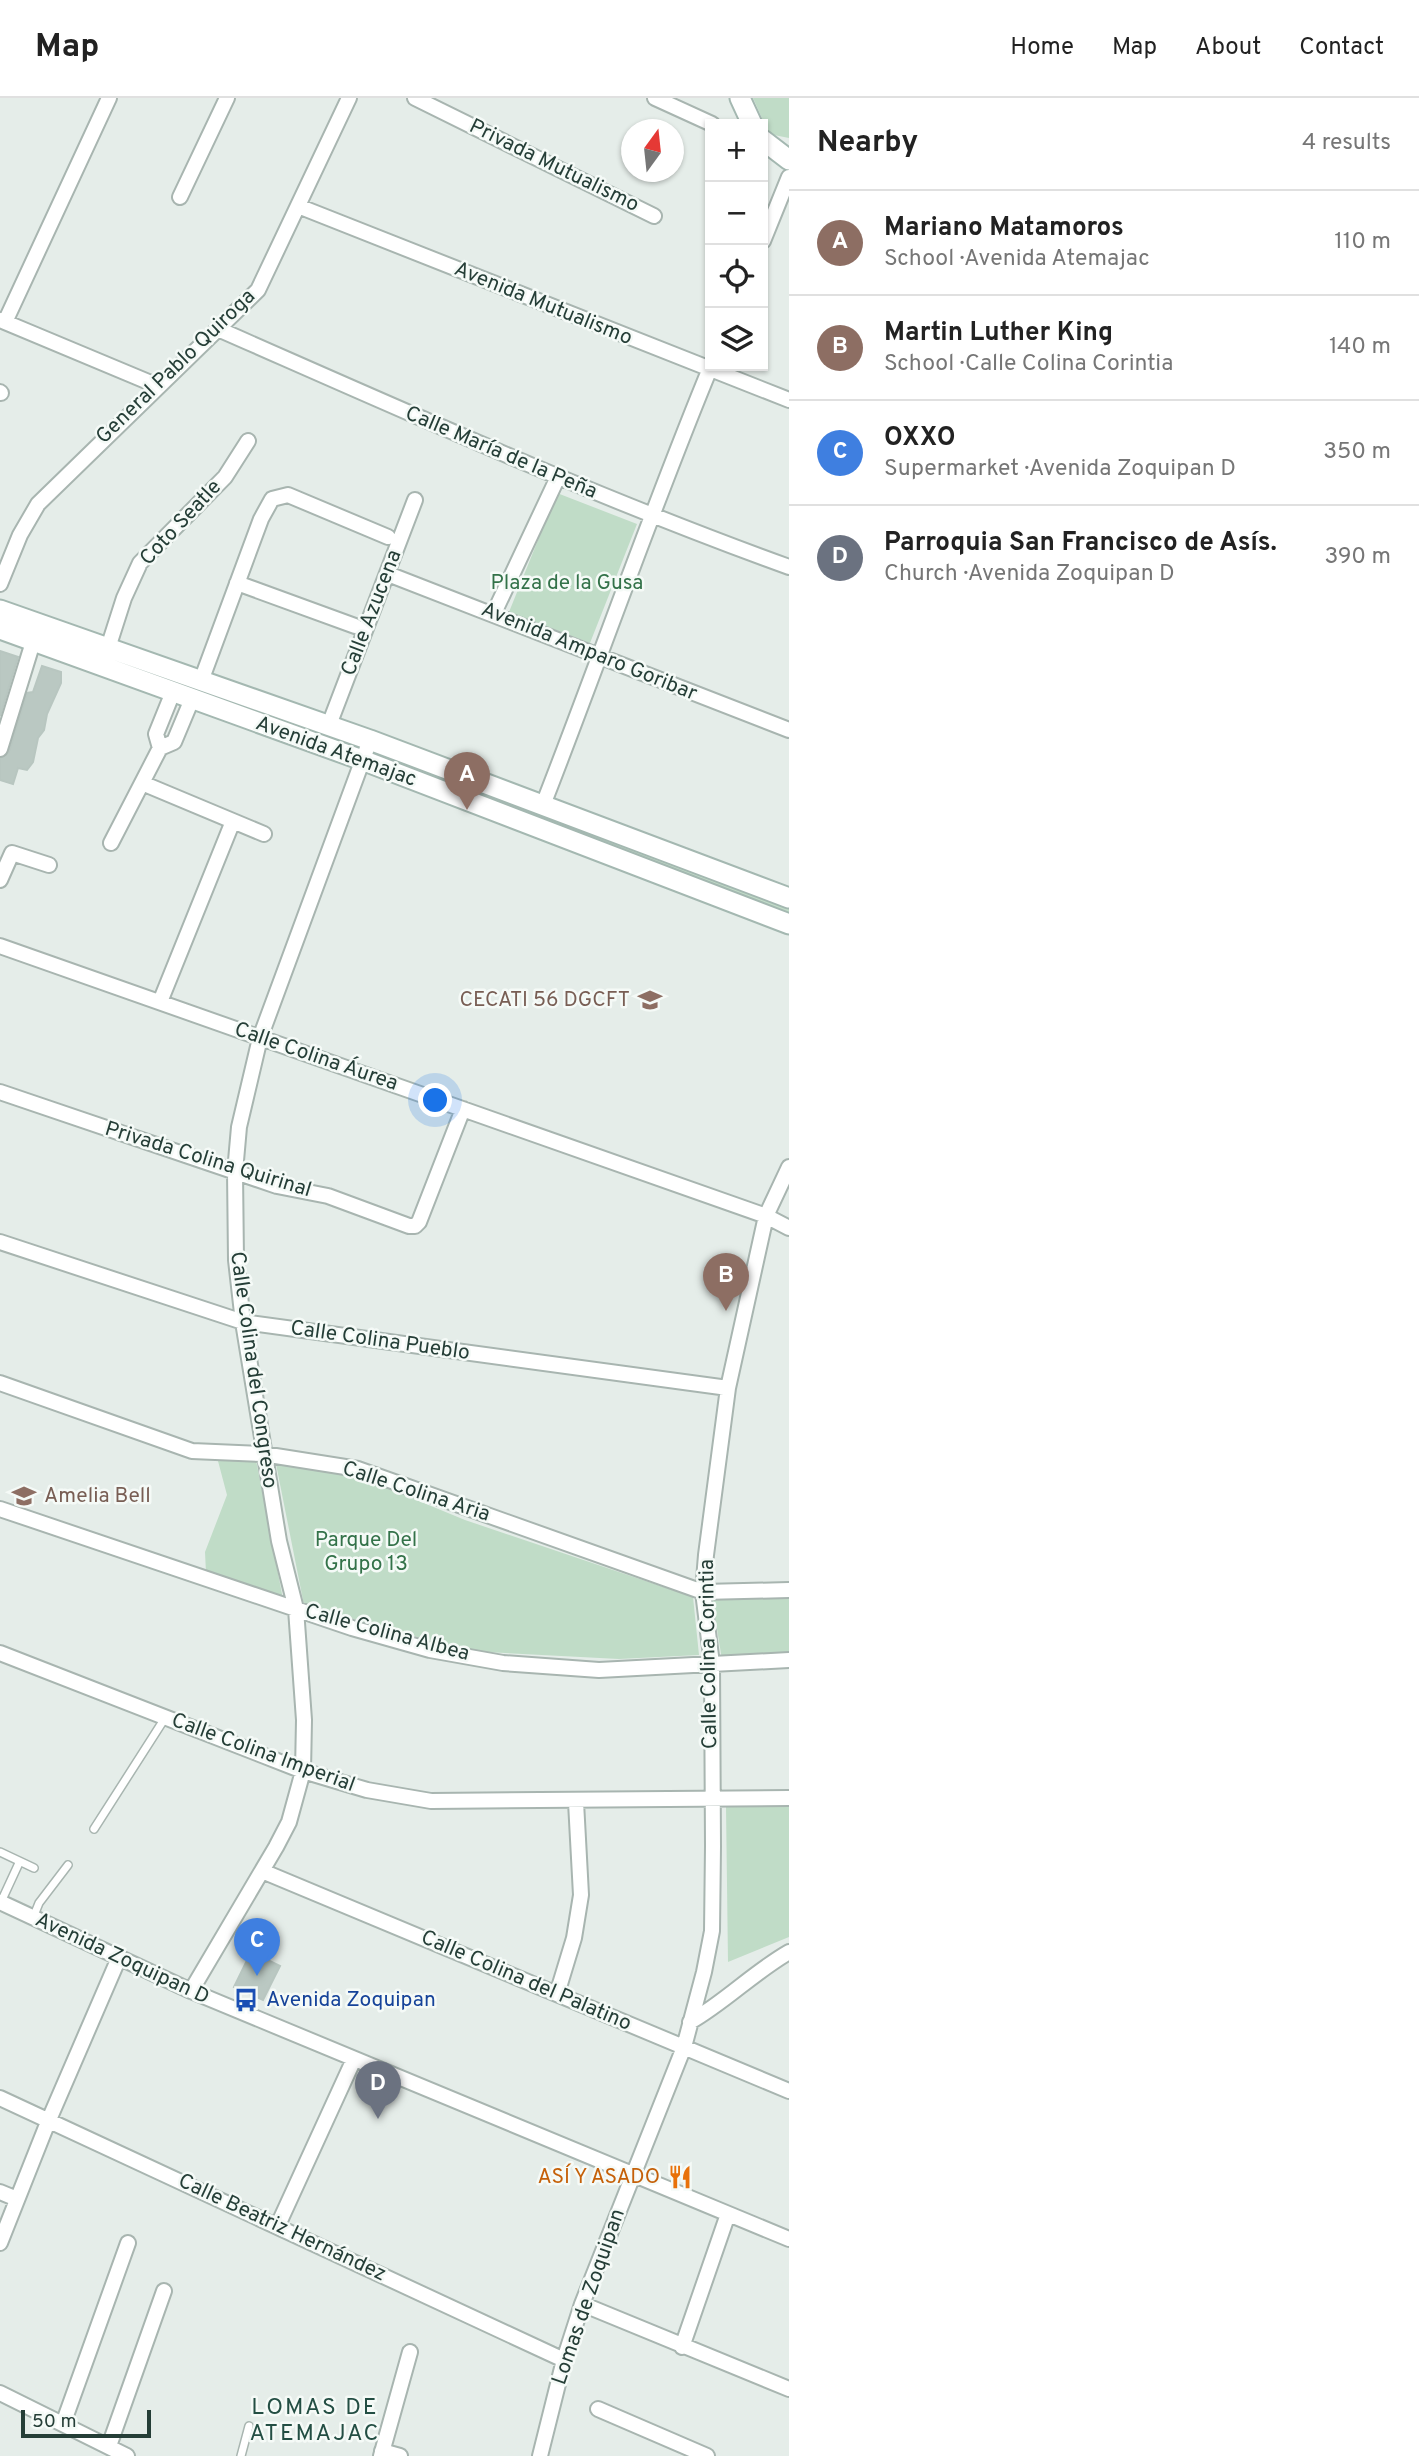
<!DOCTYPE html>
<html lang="en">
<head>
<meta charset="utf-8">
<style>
  :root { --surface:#fff; --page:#f2f2f2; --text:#222; --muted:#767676; --line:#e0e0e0; --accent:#b45309 }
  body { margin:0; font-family:Overpass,sans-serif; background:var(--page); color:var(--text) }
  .controls { position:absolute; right:21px; top:21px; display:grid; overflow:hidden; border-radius:0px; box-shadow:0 2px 5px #0004 }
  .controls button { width:63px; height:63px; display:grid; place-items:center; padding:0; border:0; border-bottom:2px solid var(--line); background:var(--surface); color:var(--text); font:35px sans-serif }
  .compass { position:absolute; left:621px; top:21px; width:63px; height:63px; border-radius:50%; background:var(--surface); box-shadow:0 2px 5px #0004; rotate:15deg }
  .scale { position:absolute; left:21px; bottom:18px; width:130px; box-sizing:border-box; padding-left:7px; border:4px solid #253e37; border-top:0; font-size:19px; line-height:24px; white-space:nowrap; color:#253e37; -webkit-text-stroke:5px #f5faf7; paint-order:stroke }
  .you { position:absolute; left:436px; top:1003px; width:24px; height:24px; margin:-18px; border:5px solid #fff; border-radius:50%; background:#1a73e8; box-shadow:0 0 0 10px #1a73e833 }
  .badge { display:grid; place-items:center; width:46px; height:46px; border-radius:50%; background:var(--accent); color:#fff; font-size:23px; font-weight:700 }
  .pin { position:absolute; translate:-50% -58px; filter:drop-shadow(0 2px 4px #0008) }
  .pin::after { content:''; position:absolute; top:37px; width:24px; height:21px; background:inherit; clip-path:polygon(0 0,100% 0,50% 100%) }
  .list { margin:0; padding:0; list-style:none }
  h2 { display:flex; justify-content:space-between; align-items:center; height:91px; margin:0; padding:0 28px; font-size:30px }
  h2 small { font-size:23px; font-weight:400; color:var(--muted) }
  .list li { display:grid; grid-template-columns:46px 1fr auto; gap:21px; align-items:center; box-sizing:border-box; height:105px; padding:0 28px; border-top:2px solid var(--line) }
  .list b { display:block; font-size:26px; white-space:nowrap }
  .list p { margin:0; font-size:23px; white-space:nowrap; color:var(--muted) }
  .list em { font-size:23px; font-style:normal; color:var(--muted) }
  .icon { flex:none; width:38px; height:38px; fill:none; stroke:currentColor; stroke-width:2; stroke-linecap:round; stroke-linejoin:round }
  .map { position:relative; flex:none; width:789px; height:2358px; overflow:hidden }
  header { display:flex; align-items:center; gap:42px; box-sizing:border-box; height:98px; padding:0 35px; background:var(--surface); border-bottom:2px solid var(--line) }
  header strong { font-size:33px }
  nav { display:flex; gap:38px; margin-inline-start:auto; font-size:24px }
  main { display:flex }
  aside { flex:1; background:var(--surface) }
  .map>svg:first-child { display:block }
  .green { fill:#c0dcc7 }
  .building { fill:#bac8c2; stroke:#b8c6c0; stroke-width:2 }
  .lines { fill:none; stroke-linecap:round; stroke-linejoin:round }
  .lane-casing { stroke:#a8b5b0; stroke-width:10 }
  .street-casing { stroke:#a8b5b0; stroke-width:18 }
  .secondary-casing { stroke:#a4b8b1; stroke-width:23 }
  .lane { stroke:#fff; stroke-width:7 }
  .street { stroke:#fff; stroke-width:14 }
  .secondary { stroke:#fff; stroke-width:19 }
  .labels { text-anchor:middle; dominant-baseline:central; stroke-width:5; stroke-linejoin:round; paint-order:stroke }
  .street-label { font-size:21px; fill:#253e37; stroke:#f5faf7 }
  .park-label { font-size:21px; fill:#337249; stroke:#f5faf7 }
  .education-label { font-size:21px; fill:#785e54; stroke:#f5faf7; text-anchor:end }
  .transit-label { font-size:21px; fill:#164399; stroke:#f5faf7; text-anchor:start }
  .food-label { font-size:21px; fill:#c56008; stroke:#f5faf7; text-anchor:end }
  .neighbourhood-label { font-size:23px; letter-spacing:2px; fill:#234e43; stroke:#f5faf7 }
</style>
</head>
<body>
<header>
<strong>Map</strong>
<nav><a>Home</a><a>Map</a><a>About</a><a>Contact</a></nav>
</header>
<main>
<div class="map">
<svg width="789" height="2358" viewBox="0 0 789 2358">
  <rect width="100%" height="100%" fill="#e5ede9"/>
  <path class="green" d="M 753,0 L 789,0 L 789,40 L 769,36 Z
    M 557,395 L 637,426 L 590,545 L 509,514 Z
    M 388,654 L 789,807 L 789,824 L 382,660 Z
    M 256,1362 L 283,1501 L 206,1475 L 205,1454 L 227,1397 L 218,1363 Z
    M 276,1366 L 363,1380 L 465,1422 L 693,1499 L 699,1557 L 619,1561 L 467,1553 L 304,1507 Z
    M 789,1499 L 789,1559 L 722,1562 L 712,1500 Z
    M 726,1709 L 789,1709 L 789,1839 L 728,1864 Z"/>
  <path class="building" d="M 0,553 L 18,559 L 0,618 Z
    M 42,568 L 61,574 L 61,585 L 47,616 L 44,632 L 38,640 L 33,664 L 27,672 L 18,670 L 13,686 L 0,682 L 0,660 L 9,654 L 27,595 L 33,594 Z
    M 251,1854 L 280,1868 L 263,1902 L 234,1889 Z"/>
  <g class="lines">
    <g class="lane-casing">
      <path id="lane" d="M 94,1731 L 165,1620
        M 0,1754 L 34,1770
        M 1,1804 L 19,1765
        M 33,1820 L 39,1805 L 68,1767
        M 241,2358 L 249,2328"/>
    </g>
    <g class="street-casing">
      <path id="street" d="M 415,0 L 654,118
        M 655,0 L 712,26
        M 180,99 L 227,0
        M 298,108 L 789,302
        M 763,143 L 789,79
        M 0,222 L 158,288
        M 5,224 L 109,0
        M 218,231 C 407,314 595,399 789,469
        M 0,294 L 1,295
        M 388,476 L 789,632
        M 237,485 L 355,528
        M 0,486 L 20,437 L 38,406 L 258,192 L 349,0
        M 494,515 L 557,381
        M 108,550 L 124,500 L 140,465 L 225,379 L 248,343
        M 201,583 L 261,421 L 272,401 L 288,397 L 388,439
        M 329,627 L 415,402
        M 160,650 L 156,636 L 173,594
        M 0,651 L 33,544
        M 142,685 L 264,736
        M 543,707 C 600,561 651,413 711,268
        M 111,745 L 160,650 L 174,644 L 192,601
        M 0,782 L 12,755 L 49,767
        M 0,848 L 766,1118 L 789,1130
        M 160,904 L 233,723
        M 0,994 L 277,1088 L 328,1098 L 409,1128 L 415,1128 L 419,1124 L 463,1011
        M 0,1144 L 243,1224 L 728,1290
        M 0,1285 L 192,1353 L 263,1356 L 358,1371 L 703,1494 L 789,1492
        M 0,1411 L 352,1530 L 430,1552 L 503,1565 L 599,1572 L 789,1562
        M 0,1555 L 303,1673 L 367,1692 L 431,1703 L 789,1700
        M 262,1773 L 789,1993
        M 0,1804 L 191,1893 L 789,2141
        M 191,1893 L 276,1749 L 289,1724 L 303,1673 L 304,1622 L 296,1511 L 279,1443 L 243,1224 L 236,1162 L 235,1074 L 239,1029 L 260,940 L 370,642
        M 557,1896 L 574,1840 L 581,1797 L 576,1704
        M 690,1924 C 725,1904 754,1874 789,1854
        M 0,2000 L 564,2262
        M 0,2094 L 17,2101
        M 278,2127 L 354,1961
        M 0,2145 L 48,2024 L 118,1862
        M 582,2206 L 789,2291
        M 682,2249 L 728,2116
        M 0,2295 L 127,2358
        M 598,2311 L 707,2358
        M 63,2326 L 128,2145
        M 109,2348 L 164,2193
        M 382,2353 L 400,2358
        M 381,2358 L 410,2254
        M 540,2358 L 564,2262 L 582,2206 L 684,1949 L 704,1874 L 712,1833 L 713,1748 L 712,1566 L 703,1494 L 706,1457 L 728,1290 L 766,1118 L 789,1069"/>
    </g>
    <g class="secondary-casing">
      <path id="secondary" d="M 740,0 L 752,26
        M 763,42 L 789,62
        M 0,512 L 370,642 L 789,800
        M 0,531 L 362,662 L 789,826"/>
    </g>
    <use href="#lane" class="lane"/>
    <use href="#street" class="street"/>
    <use href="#secondary" class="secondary"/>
  </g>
  <defs>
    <g id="university-bare" transform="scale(1.89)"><path d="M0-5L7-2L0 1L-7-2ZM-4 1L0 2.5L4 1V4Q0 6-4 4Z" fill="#8d6e63" stroke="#f5faf7" stroke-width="2.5" paint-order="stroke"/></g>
    <g id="school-bare" transform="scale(1.89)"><path d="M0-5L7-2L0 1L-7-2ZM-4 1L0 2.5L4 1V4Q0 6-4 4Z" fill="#8d6e63" stroke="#f5faf7" stroke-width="2.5" paint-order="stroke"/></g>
    <g id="bus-bare" transform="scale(1.89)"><path d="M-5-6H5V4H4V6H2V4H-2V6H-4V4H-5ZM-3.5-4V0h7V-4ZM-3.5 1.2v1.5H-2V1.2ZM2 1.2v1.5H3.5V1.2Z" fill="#1a4fb4" stroke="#f5faf7" stroke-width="2.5" paint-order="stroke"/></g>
    <g id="restaurant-bare" transform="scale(1.89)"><path d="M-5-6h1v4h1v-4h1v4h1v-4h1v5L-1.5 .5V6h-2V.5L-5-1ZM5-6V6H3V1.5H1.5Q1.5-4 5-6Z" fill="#e8710a" stroke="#f5faf7" stroke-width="2.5" paint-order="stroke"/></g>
  </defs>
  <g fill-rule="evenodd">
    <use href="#university-bare" x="650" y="902"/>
    <use href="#school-bare" x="24" y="1398"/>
    <use href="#bus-bare" x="246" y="1902"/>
    <use href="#restaurant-bare" x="680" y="2079"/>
  </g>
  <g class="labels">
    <g class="street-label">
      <text transform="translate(554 68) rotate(26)">Privada Mutualismo</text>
      <text transform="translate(543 206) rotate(22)">Avenida Mutualismo</text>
      <text transform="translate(176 269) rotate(-44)">General Pablo Quiroga</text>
      <text transform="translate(501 355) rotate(23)">Calle María de la Peña</text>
      <text transform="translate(181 425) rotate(-47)">Coto Seatle</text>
      <text transform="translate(372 515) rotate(-69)">Calle Azucena</text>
      <text transform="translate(589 554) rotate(22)">Avenida Amparo Goribar</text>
      <text transform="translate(336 654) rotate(20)">Avenida Atemajac</text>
      <text transform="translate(316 959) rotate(19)">Calle Colina Áurea</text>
      <text transform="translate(208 1062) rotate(17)">Privada Colina Quirinal</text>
      <text transform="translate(380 1243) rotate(8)">Calle Colina Pueblo</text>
      <text transform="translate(253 1272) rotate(82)">Calle Colina del Congreso</text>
      <text transform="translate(416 1394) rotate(18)">Calle Colina Aria</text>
      <text transform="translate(387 1535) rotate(15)">Calle Colina Albea</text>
      <text transform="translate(709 1556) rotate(-91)">Calle Colina Corintia</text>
      <text transform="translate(263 1655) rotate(20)">Calle Colina Imperial</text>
      <text transform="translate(122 1861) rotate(25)">Avenida Zoquipan D</text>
      <text transform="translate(526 1883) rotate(23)">Calle Colina del Palatino</text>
      <text transform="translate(282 2130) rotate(25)">Calle Beatriz Hernández</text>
      <text transform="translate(589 2199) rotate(-71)">Lomas de Zoquipan</text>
    </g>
    <g class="park-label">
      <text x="567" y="485">Plaza de la Gusa</text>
      <text x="366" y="1442">Parque Del<tspan x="366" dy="24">Grupo 13</tspan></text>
    </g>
    <g class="education-label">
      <text x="630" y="902">CECATI 56 DGCFT</text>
      <text x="44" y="1398" text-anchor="start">Amelia Bell</text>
    </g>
    <g class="transit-label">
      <text x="266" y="1902">Avenida Zoquipan</text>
    </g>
    <g class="food-label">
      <text x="660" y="2079">ASÍ Y ASADO</text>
    </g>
    <g class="neighbourhood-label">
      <text x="315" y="2310">LOMAS DE<tspan x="315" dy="26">ATEMAJAC</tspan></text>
    </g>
  </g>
</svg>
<div class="controls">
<button>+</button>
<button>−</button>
<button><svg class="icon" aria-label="locate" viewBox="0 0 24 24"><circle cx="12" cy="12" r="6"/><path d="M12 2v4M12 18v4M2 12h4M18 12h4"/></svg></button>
<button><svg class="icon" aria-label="layers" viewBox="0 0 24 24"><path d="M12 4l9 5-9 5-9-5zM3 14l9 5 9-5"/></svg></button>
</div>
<svg class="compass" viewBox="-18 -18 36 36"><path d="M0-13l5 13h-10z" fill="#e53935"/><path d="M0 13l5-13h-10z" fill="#767676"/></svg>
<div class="scale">50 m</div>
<div class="you"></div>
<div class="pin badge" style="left:467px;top:712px;background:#8d6e63">A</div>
<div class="pin badge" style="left:726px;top:1213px;background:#8d6e63">B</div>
<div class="pin badge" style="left:257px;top:1878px;background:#3f7fe0">C</div>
<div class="pin badge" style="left:378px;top:2021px;background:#6b7280">D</div>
</div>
<aside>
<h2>Nearby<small>4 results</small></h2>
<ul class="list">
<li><span class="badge" style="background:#8d6e63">A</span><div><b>Mariano Matamoros</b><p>School · Avenida Atemajac</p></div><em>110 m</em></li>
<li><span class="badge" style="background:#8d6e63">B</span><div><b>Martin Luther King</b><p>School · Calle Colina Corintia</p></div><em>140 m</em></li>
<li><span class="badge" style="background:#3f7fe0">C</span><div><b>OXXO</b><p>Supermarket · Avenida Zoquipan D</p></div><em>350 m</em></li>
<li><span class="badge" style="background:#6b7280">D</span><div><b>Parroquia San Francisco de Asís.</b><p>Church · Avenida Zoquipan D</p></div><em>390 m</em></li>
</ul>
</aside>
</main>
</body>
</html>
